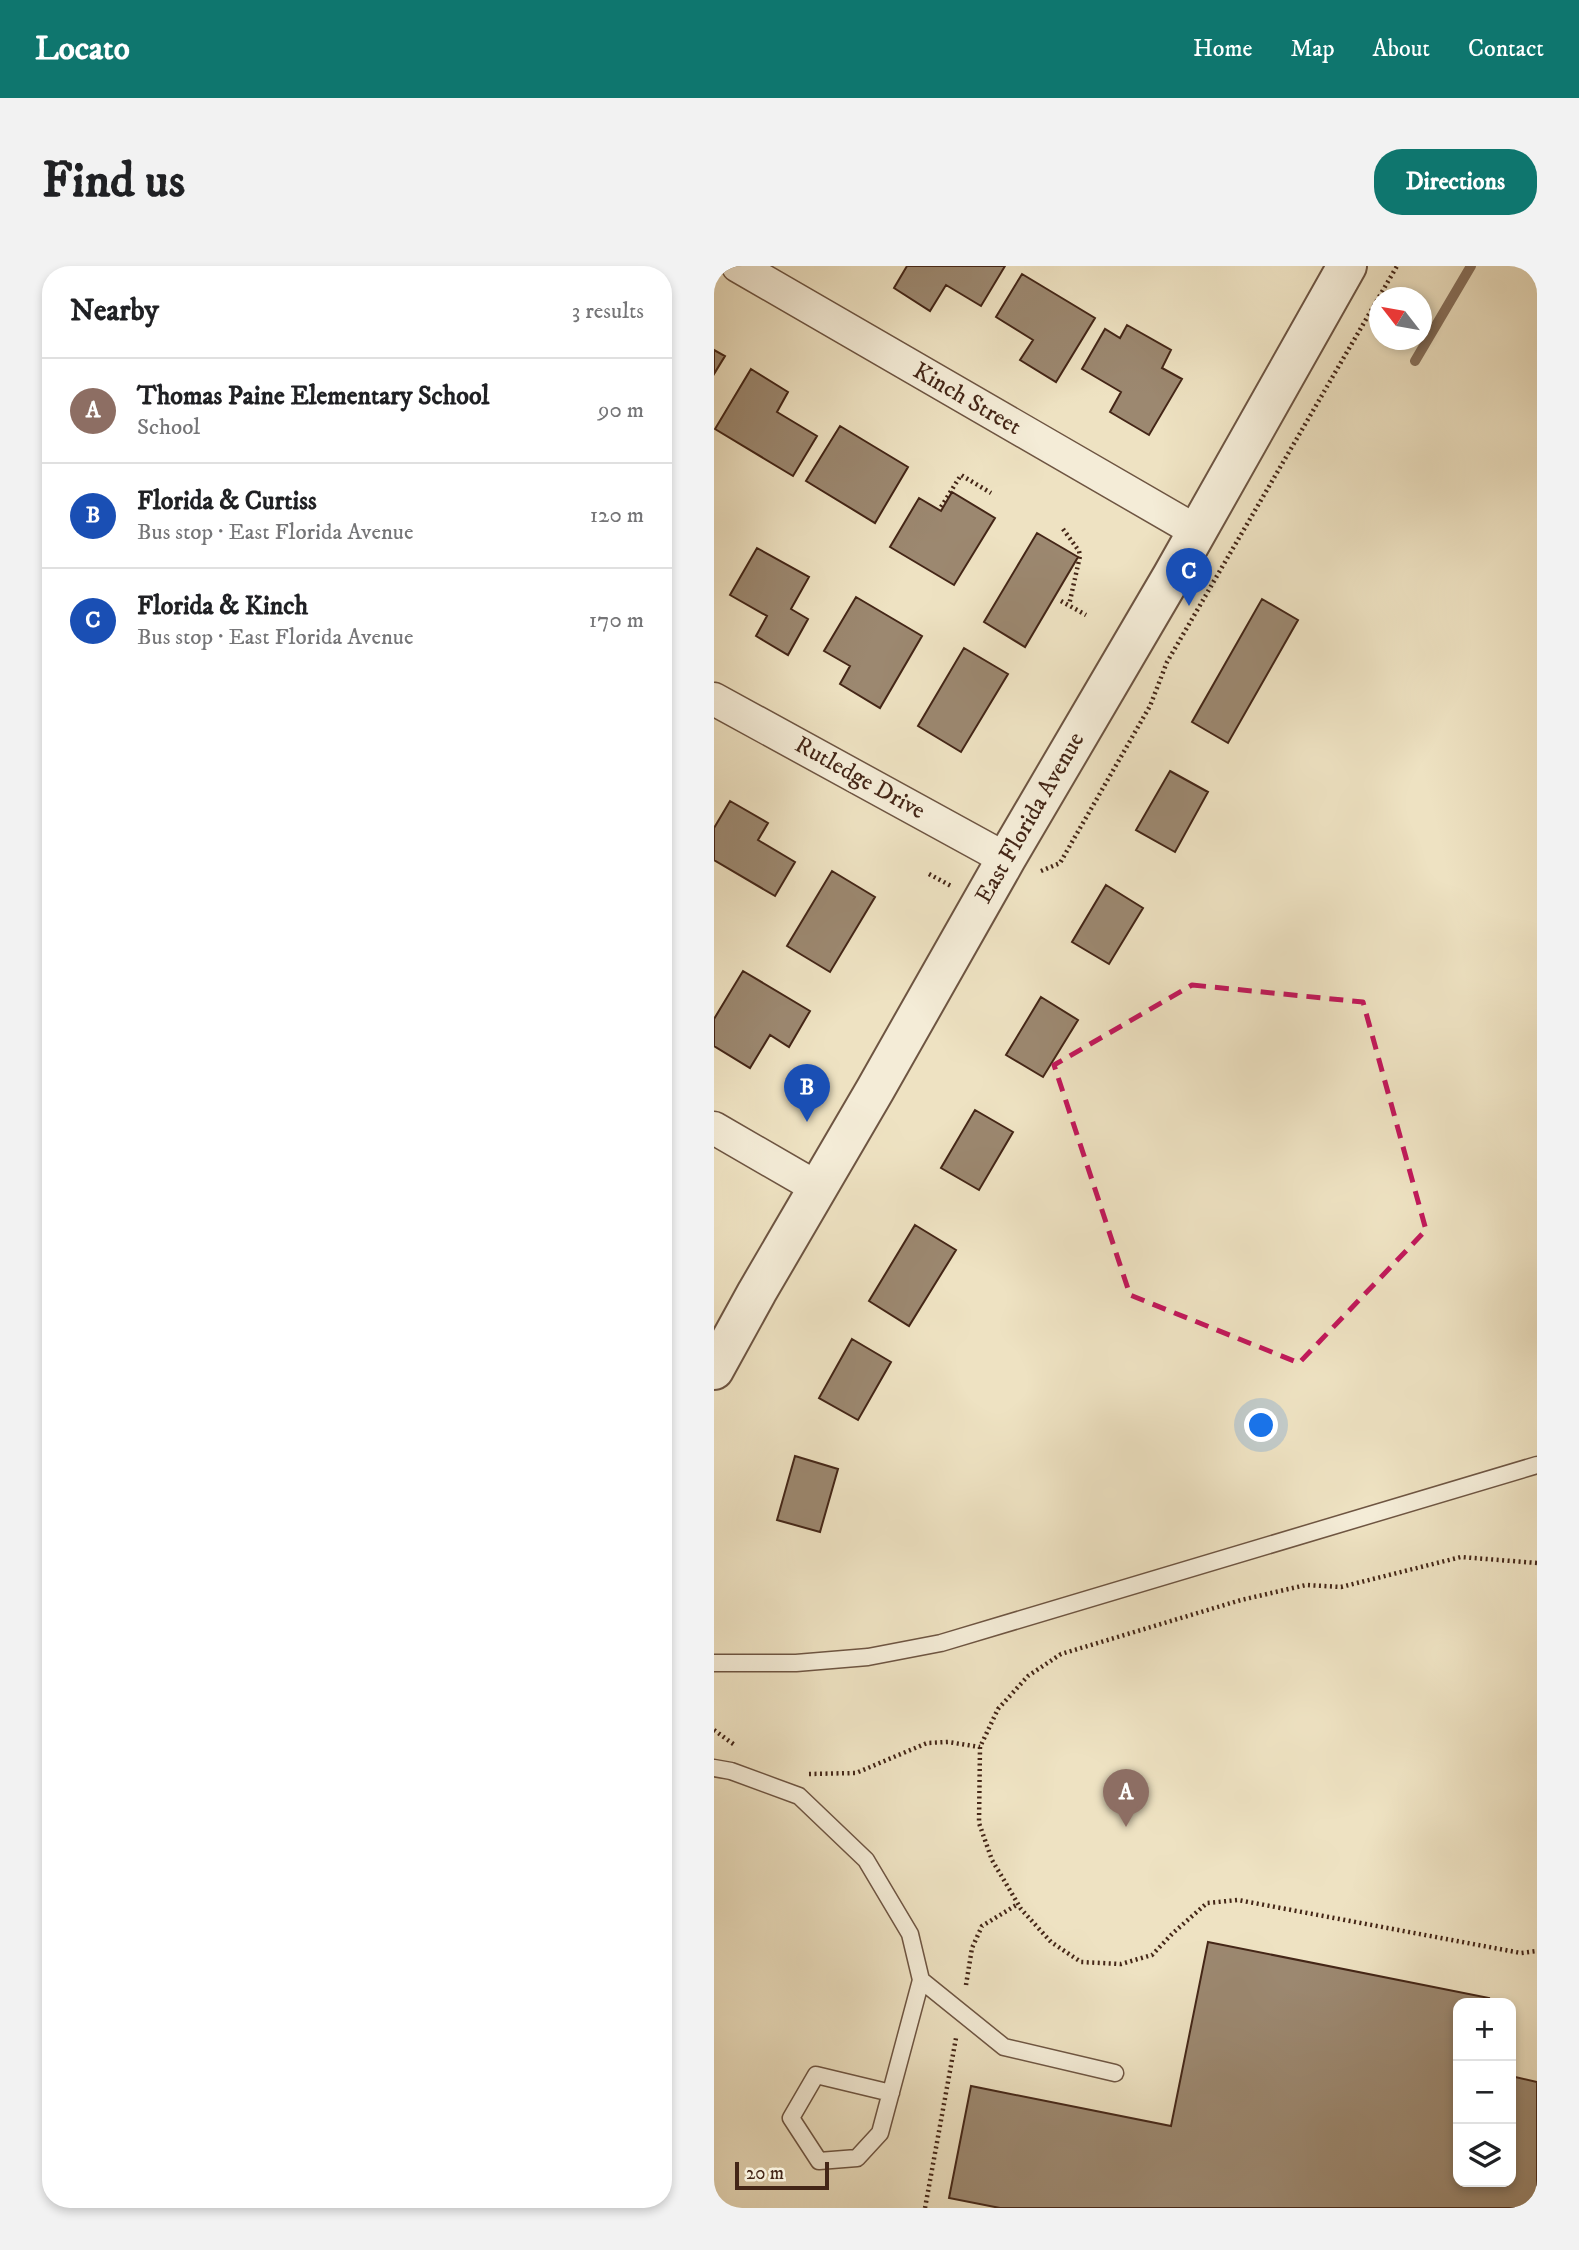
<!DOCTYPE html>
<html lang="en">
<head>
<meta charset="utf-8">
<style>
  :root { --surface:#fff; --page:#f2f2f2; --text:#202124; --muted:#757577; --line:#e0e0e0; --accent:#0f766e }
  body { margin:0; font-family:"IM FELL DW Pica",serif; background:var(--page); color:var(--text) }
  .controls { position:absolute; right:21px; bottom:21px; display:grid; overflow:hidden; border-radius:14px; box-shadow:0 4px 10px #0003 }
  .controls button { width:63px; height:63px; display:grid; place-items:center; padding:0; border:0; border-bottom:2px solid var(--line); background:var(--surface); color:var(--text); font:35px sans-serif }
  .compass { position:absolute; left:655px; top:21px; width:63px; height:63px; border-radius:50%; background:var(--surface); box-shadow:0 4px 10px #0003; rotate:301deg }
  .scale { position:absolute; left:21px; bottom:18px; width:94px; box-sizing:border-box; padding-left:7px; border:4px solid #442617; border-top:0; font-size:19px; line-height:24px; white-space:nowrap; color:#442617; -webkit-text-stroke:5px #f4ecd7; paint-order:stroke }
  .you { position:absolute; left:548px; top:1160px; width:24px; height:24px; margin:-18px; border:5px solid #fff; border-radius:50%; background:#1a73e8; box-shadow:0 0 0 10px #1a73e833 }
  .badge { display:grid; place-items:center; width:46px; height:46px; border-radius:50%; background:var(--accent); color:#fff; font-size:23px; font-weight:700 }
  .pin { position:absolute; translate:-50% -58px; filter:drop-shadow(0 2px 4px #0008) }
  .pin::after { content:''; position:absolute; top:37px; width:24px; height:21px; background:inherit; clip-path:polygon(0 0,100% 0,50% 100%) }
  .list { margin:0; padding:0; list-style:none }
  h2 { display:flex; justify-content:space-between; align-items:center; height:91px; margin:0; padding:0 28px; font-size:30px }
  h2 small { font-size:23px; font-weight:400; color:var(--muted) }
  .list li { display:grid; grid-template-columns:46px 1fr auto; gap:21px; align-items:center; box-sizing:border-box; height:105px; padding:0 28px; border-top:2px solid var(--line) }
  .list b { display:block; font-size:26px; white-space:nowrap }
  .list p { margin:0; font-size:23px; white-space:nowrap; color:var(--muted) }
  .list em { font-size:23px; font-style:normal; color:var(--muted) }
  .icon { flex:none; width:38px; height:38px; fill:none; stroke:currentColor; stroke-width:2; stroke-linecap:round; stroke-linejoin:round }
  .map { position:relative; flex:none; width:823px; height:1942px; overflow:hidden; border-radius:28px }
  header { display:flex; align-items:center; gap:42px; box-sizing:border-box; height:98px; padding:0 35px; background:var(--accent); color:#fff }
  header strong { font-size:33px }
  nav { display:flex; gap:38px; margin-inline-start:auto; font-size:24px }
  .intro { display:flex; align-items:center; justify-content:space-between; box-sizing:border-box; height:168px; padding:0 42px }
  h1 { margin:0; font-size:49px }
  .button { padding:18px 32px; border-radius:28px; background:var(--accent); color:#fff; font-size:24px; font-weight:700 }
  main { display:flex; gap:42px; padding:0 42px }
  aside { flex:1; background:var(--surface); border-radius:28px; box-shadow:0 4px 10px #0003 }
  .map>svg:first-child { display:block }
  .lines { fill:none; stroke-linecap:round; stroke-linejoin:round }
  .stream { stroke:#87705b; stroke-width:10 }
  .building { fill:#9c8870; stroke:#442617; stroke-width:2 }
  .service-casing { stroke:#6e5542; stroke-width:19 }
  .minor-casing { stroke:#6e5542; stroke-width:35 }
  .tertiary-casing { stroke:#6e5542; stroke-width:42 }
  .path { stroke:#442617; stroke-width:4.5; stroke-dasharray:2 3.5; stroke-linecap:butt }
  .service { stroke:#f4ecd7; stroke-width:16 }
  .minor { stroke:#f4ecd7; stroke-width:32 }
  .tertiary { stroke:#f4ecd7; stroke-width:38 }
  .marked { fill:none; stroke:#c2185b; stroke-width:5; stroke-dasharray:14 9; stroke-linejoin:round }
  .labels { text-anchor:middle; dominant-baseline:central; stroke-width:7; stroke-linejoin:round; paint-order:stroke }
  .street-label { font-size:24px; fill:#442617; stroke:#f4ecd7 }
</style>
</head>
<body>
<header>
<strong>Locato</strong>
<nav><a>Home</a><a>Map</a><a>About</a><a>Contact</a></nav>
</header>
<div class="intro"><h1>Find us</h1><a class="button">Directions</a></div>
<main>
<aside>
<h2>Nearby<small>3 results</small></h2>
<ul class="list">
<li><span class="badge" style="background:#8d6e63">A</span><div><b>Thomas Paine Elementary School</b><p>School</p></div><em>90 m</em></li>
<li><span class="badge" style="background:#1a4fb4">B</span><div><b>Florida &amp; Curtiss</b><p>Bus stop · East Florida Avenue</p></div><em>120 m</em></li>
<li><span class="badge" style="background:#1a4fb4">C</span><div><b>Florida &amp; Kinch</b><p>Bus stop · East Florida Avenue</p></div><em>170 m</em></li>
</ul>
</aside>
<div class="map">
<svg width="823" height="1942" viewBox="0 0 823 1942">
  <rect width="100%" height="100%" fill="#eee2c2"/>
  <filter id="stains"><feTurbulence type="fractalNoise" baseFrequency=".00286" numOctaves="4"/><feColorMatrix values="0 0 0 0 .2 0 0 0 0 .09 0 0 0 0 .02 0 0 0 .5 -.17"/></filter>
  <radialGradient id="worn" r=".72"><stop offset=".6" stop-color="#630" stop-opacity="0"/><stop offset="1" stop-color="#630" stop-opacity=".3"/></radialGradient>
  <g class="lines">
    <path class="stream" d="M 701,95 L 757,0"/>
  </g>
  <path class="building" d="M 193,0 L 291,0 L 267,40 L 232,19 L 216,45 L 180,22 Z
    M 308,8 L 381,52 L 342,116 L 306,94 L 319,74 L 282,51 Z
    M 413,59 L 457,84 L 448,102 L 468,113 L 435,169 L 396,146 L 407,126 L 368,103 L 391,63 L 406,72 Z
    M 0,84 L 11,90 L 0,108 Z
    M 37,103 L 74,126 L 63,146 L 103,170 L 79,210 L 1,163 Z
    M 126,160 L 194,201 L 161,257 L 92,215 Z
    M 238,226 L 281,252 L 240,319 L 176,281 L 205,232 L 227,245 Z
    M 323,267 L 364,291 L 311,381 L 270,356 Z
    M 43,282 L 95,311 L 77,343 L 94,353 L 74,389 L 42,370 L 53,350 L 16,329 Z
    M 142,331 L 208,370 L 166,442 L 126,418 L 136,400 L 110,385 Z
    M 548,333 L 584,354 L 514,477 L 478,456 Z
    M 250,382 L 294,408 L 247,486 L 204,460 Z
    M 456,505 L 494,526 L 461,586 L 422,564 Z
    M 16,535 L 54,557 L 44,574 L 81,596 L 61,630 L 0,594 L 0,562 Z
    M 118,605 L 161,631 L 116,706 L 73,680 Z
    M 392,619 L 429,642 L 395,698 L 358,676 Z
    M 29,705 L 96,745 L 75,781 L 56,769 L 36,802 L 0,780 L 0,753 Z
    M 327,731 L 364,754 L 329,811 L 292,789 Z
    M 261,844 L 299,866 L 265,924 L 227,902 Z
    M 201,959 L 242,984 L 195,1060 L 155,1035 Z
    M 138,1073 L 177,1096 L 144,1154 L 105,1132 Z
    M 81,1190 L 124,1203 L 106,1266 L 63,1254 Z
    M 494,1676 L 775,1732 L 774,1737 L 744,1737 L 744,1916 L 797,1916 L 797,1810 L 823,1816 L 823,1942 L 286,1942 L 235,1932 L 257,1820 L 457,1860 Z"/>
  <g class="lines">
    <g class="service-casing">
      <path id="service" d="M 0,1397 L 82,1397 L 154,1391 L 227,1377 L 823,1199
        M 0,1502 L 17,1505 L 85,1530 L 152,1594 L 196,1668 L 207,1714 L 290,1781 L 401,1807
        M 177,1827 L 102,1809 L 77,1852 L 105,1895 L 143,1892 L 166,1867 L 207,1714"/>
    </g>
    <g class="minor-casing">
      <path id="minor" d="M 24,0 L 482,265
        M 0,433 L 292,593
        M 0,862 L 102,921"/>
    </g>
    <g class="tertiary-casing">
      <path id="tertiary" d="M 0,1104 L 43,1026 L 161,824 L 292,593 L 458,310 L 633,0"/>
    </g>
    <path class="path" d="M 227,241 L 247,209 L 277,227
      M 349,263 L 365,285 L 366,290 L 355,339
      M 347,335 L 372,349
      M 327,605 L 346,597 L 436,440 L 453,396 L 683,0
      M 215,608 L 239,621
      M 823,1297 L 747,1291 L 627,1321 L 592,1319 L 527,1334 L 347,1388 L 314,1410 L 284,1443 L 266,1481 L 265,1557 L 278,1594 L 307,1643 L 337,1676 L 367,1696 L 407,1698 L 438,1689 L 459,1667 L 493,1637 L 524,1634 L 807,1687 L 823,1685
      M 0,1464 L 22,1480
      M 95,1508 L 142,1507 L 213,1477 L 234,1476 L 266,1481
      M 252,1719 L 258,1682 L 268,1660 L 304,1638
      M 211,1942 L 242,1772"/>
    <use href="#service" class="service"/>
    <use href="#minor" class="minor"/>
    <use href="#tertiary" class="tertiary"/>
  </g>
  <path class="marked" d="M 478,719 L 649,736 L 712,964 L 585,1097 L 416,1029 L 340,799 Z"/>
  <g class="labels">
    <g class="street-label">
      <text transform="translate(253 133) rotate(30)">Kinch Street</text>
      <text transform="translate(146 512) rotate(29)">Rutledge Drive</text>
      <text transform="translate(316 552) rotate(-60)">East Florida Avenue</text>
    </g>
  </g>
  <rect width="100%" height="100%" filter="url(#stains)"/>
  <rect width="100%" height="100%" fill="url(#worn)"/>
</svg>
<div class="controls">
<button>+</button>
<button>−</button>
<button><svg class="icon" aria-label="layers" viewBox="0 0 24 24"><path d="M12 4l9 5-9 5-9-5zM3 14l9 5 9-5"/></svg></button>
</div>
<svg class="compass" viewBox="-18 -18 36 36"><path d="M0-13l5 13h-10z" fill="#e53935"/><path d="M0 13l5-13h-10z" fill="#757577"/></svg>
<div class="scale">20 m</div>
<div class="you"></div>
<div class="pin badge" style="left:412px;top:1561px;background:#8d6e63">A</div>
<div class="pin badge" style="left:93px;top:856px;background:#1a4fb4">B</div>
<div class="pin badge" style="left:475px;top:340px;background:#1a4fb4">C</div>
</div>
</main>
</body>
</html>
